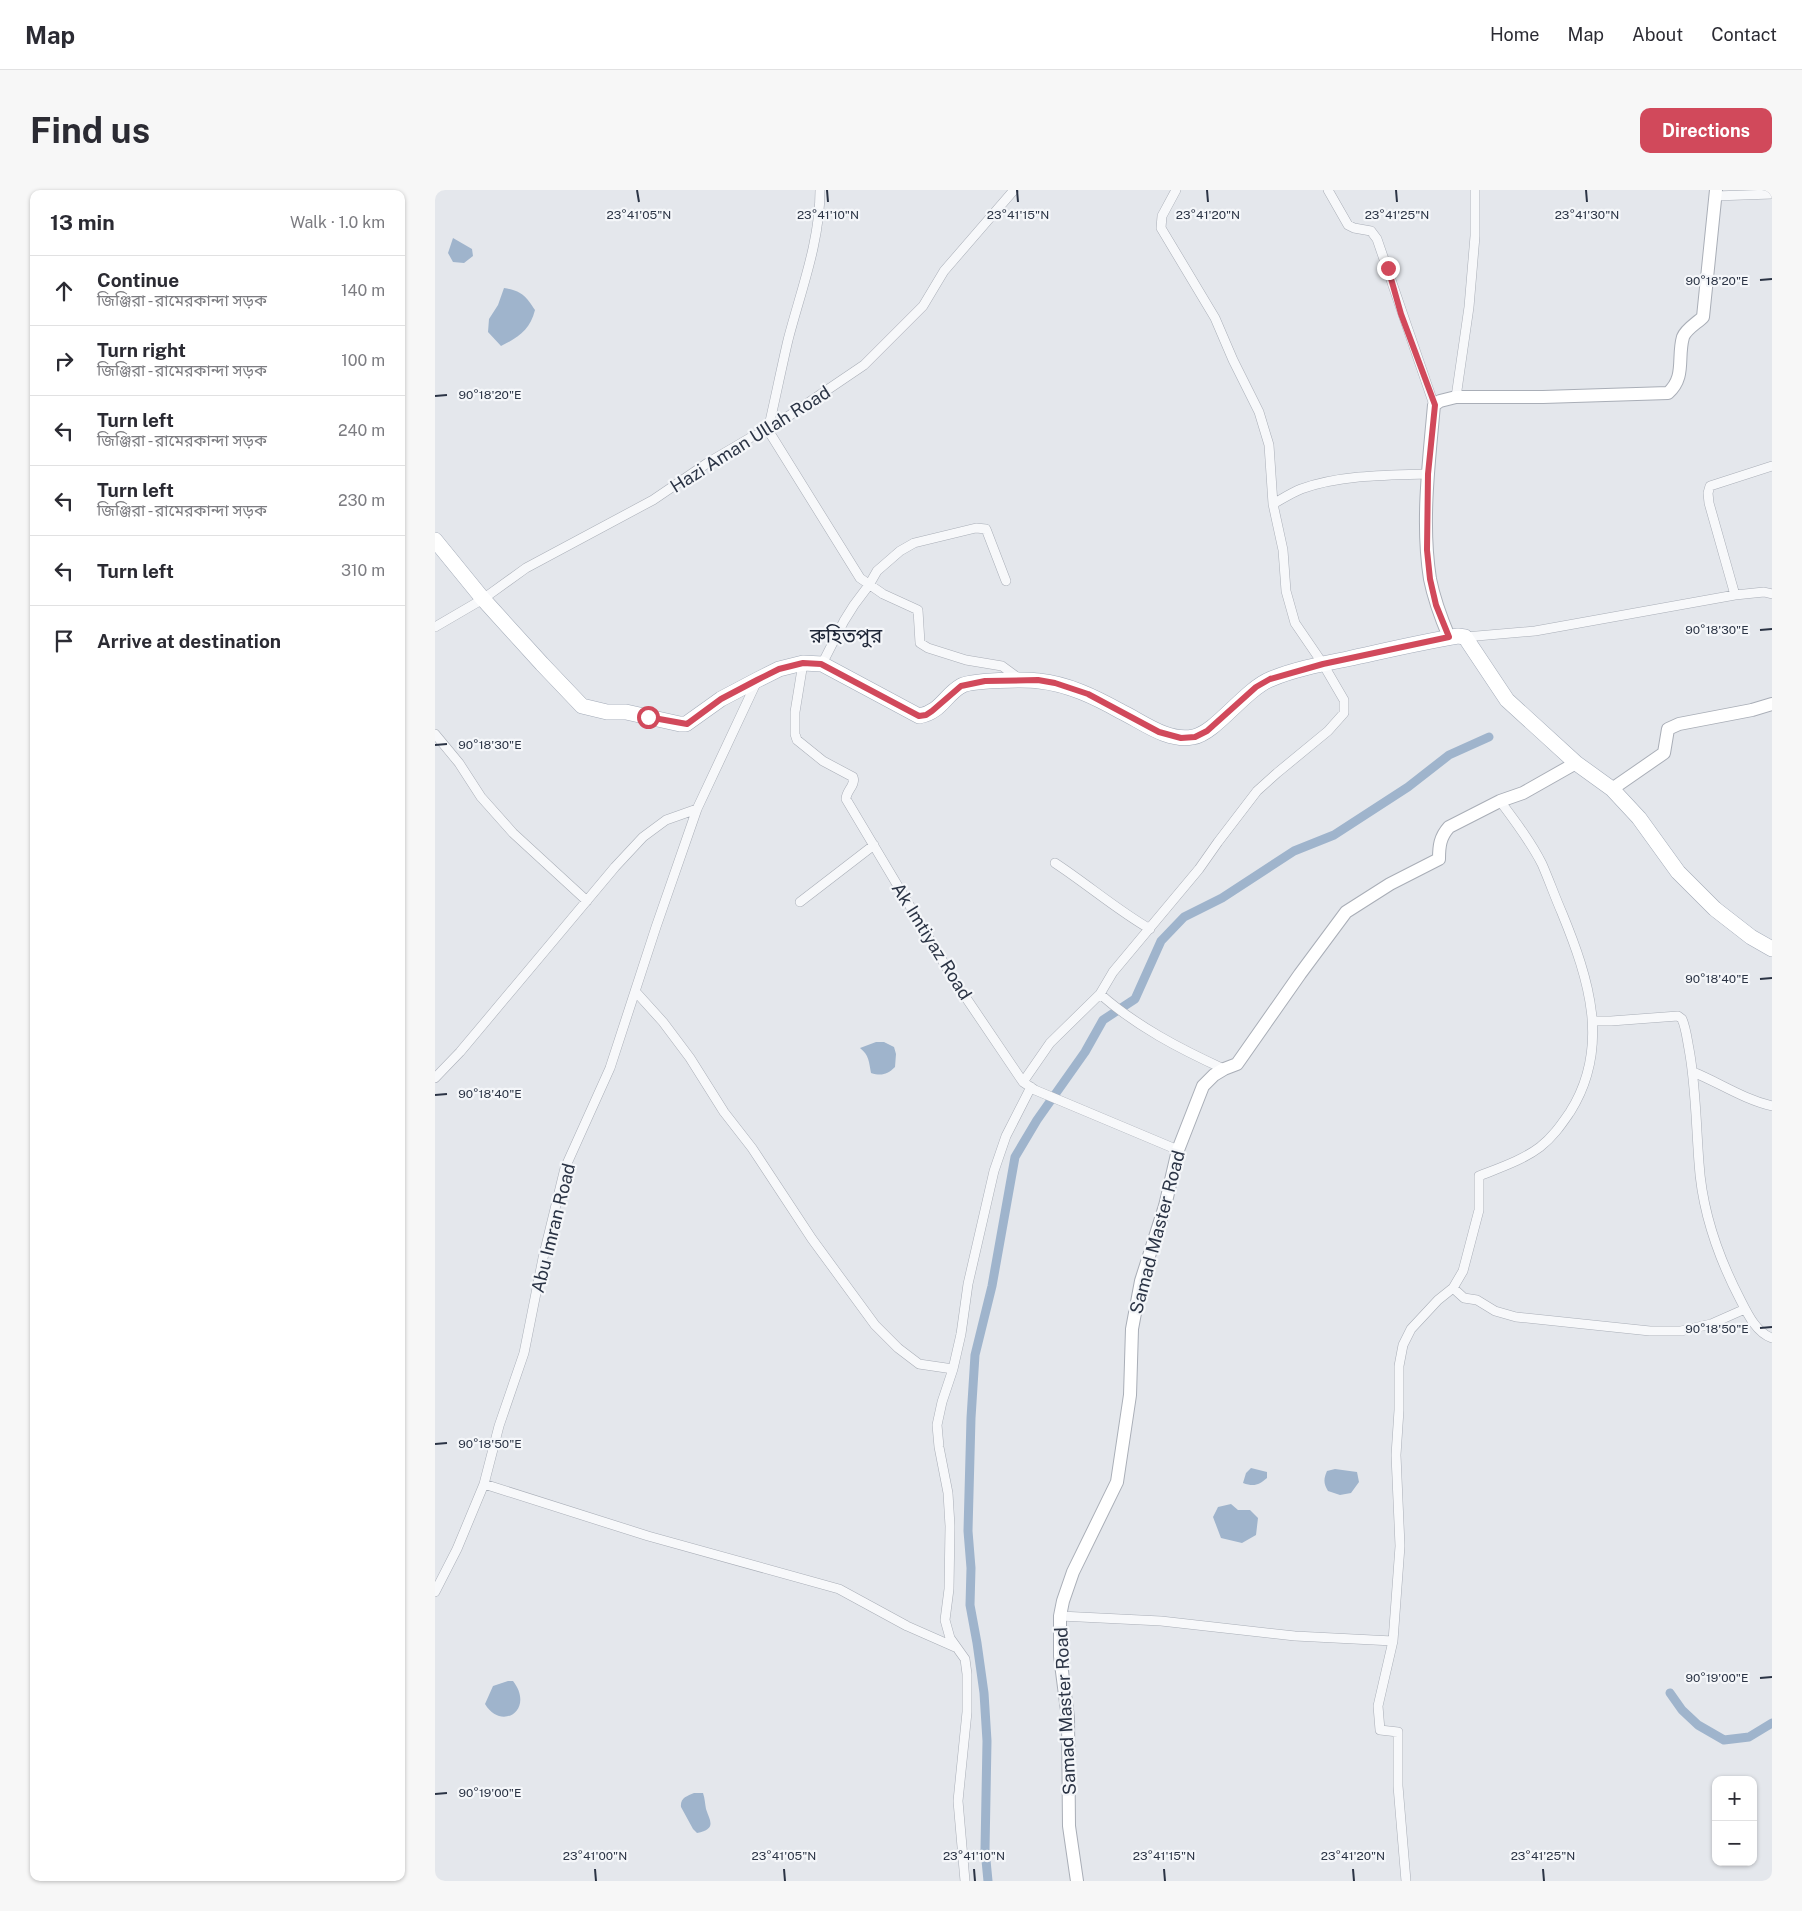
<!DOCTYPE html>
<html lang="en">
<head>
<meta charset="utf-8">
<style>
  :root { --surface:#fff; --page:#f7f7f7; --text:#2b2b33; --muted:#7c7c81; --line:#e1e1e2; --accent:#d1495b }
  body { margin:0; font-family:"Public Sans","Noto Sans Bengali",sans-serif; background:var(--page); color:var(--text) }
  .controls { position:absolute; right:15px; bottom:15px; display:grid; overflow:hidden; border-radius:10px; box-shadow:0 1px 4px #0004 }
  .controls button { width:45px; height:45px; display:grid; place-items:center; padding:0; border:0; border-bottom:1px solid var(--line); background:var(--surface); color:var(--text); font:25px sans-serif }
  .stop { position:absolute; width:15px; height:15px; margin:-11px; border:4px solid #d1495b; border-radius:50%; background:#fff }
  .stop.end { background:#d1495b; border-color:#fff; box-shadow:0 1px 5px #0008 }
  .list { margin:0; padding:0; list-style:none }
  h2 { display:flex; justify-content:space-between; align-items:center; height:65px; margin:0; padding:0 20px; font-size:21px }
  h2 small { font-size:16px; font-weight:400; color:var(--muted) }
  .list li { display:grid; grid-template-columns:32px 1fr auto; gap:15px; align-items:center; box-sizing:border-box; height:70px; padding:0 20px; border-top:1px solid var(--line) }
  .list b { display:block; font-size:19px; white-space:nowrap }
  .list p { margin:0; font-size:16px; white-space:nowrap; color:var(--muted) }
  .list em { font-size:16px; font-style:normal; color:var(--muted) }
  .icon { flex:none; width:28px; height:28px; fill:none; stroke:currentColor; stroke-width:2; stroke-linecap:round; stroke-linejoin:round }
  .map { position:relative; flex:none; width:1337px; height:1691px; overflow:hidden; border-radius:10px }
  header { display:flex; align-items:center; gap:30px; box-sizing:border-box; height:70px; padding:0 25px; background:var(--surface); border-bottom:1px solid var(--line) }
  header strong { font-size:24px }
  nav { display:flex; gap:28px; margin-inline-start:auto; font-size:18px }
  .intro { display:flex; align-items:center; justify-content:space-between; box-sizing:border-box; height:120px; padding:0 30px }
  h1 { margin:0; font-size:35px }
  .button { padding:12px 22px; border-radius:10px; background:var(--accent); color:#fff; font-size:18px; font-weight:700 }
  main { display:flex; gap:30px; padding:0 30px }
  aside { flex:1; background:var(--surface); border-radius:10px; box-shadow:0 1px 4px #0004 }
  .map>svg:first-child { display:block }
  .water { fill:#9fb4cc }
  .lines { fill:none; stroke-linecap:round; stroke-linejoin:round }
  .canal { stroke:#9fb4cc; stroke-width:9 }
  .street-casing { stroke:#a9aeb7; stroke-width:10 }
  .secondary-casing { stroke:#a9aeb7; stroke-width:14 }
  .primary-casing { stroke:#a3abb8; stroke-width:16 }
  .street { stroke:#f7f8fa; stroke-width:9 }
  .secondary { stroke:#fff; stroke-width:12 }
  .primary { stroke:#fff; stroke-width:15 }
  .route { stroke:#d1495b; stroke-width:6 }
  .ticks { fill:none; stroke:#2b3445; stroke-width:2 }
  .labels { text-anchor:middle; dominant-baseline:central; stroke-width:4.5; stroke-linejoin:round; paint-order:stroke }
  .street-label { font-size:18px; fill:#2b3445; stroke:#f4f6f9 }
  .quarter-label { font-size:20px; fill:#1d2536; stroke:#f4f6f9 }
  .ticks-label { font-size:12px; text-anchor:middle; fill:#2b3445; stroke:#f4f6f9; stroke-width:4.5; stroke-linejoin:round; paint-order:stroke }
</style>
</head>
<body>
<header>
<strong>Map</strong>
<nav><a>Home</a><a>Map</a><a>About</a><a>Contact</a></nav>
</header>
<div class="intro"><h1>Find us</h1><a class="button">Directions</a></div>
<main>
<aside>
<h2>13 min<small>Walk · 1.0 km</small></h2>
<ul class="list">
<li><svg class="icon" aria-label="ahead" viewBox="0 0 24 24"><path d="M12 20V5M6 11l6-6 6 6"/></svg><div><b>Continue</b><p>জিঞ্জিরা - রামেরকান্দা সড়ক</p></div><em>140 m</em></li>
<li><svg class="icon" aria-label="right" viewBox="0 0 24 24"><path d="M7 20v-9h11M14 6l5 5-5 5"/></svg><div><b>Turn right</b><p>জিঞ্জিরা - রামেরকান্দা সড়ক</p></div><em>100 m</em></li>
<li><svg class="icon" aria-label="left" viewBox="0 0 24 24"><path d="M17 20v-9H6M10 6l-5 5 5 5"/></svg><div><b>Turn left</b><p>জিঞ্জিরা - রামেরকান্দা সড়ক</p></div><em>240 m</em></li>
<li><svg class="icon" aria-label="left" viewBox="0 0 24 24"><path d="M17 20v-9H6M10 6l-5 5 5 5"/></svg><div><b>Turn left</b><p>জিঞ্জিরা - রামেরকান্দা সড়ক</p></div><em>230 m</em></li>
<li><svg class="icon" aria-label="left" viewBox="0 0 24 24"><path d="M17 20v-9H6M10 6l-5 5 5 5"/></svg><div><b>Turn left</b></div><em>310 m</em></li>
<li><svg class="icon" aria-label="arrive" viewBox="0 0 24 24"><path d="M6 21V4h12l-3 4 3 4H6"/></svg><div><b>Arrive at destination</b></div></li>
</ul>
</aside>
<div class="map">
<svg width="1337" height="1691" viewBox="0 0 1337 1691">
  <rect width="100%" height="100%" fill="#e4e7ec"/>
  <path class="water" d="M 18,48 L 37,59 L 38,66 L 29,73 L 18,72 L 13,63 Z
    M 69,98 C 87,101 91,106 100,120 C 95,140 84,147 66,156 L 53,142 L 54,129 L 63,115 Z
    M 441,852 L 449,852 L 459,857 L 461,864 L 460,877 C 452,885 446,886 436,883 C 434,872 434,865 425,858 Z
    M 816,1278 L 832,1282 L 832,1288 C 824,1295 819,1297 808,1293 L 811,1283 Z
    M 900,1279 L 922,1282 L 924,1292 L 916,1303 L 905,1305 L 893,1301 C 889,1294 888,1290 892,1281 Z
    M 796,1314 L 803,1320 L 815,1320 L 823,1328 L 821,1345 L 807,1353 L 786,1348 L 778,1327 L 783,1317 Z
    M 73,1491 L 78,1491 C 100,1519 67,1542 50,1514 L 58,1496 Z
    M 259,1603 L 268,1603 C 270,1609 270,1614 271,1619 C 275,1631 282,1639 262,1643 L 258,1639 L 246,1617 C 245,1608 252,1606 259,1603 Z"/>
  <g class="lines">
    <path class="canal" d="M 1235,1503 L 1247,1520 L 1263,1535 L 1289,1550 L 1314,1547 L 1337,1533
      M 553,1691 L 550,1660 L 552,1551 L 549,1503 L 542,1453 L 535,1415 L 536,1378 L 533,1341 L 536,1228 L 540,1165 L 557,1096 L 580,967 L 602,930 L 650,862 L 668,830 L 700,809 L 726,751 L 749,727 L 787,708 L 859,661 L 899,645 L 973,597 L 1014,565 L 1054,547"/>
    <g class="street-casing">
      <path id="street" d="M 385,0 C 385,52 366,100 353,150 C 346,180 340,210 333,240 L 425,388 L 448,404 L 483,420 L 485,453 L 493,458 L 531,470 L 567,476 L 586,490
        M 893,0 L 913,35 L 919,38 L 936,41 L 942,49 L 999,215
        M 1280,6 L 1337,4
        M 1021,207 L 1034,117 L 1040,46 L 1040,0
        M 838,314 C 847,309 856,303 866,299 C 905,285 951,285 993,284
        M 1300,405 L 1274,313 L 1273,303 L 1275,296 L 1337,276
        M 0,437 L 48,409 L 91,378 L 218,310 L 274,272 L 315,248 L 333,240 L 429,175 L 488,116 L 509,81 L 579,0
        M 1030,447 L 1100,441 L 1300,405 L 1329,402 L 1337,404
        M 368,473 L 360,522 L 360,544 L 362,550 L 388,571 L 418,587 C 421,595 411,601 411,609 L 519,790 L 588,892 L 600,900 L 743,960
        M 387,474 L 409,431 L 419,415 L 434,395 L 442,381 L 465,361 L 479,353 L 541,338 L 551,339 L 571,391
        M 0,544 L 24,573 L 46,607 L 78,643 L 152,711
        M 620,673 C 652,694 682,720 715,739
        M 365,712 L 439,655
        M 200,801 L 228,832 L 255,868 L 289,922 L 317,958 L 377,1049 L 440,1135 L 463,1158 L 484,1174 L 518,1179 L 507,1212 L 502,1235 L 504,1257 L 513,1303 L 515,1336 L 514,1399 L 510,1430 L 515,1448 L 530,1469 L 532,1484 L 532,1522 L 523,1611 L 530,1691
        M 665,804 C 701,836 745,859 789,879
        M 1158,831 L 1176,831 L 1243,826 L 1247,829 C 1251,838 1252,849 1254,859 C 1261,897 1261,935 1264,973 C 1267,1021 1284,1069 1306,1111 C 1313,1125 1322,1143 1337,1148
        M 1258,882 C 1285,893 1308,909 1337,916
        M 0,888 L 25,862 L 180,677 L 208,647 L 231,630 L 262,619
        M 588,892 L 615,853 L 665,804 L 678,782 L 764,679 L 783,652 L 822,601 L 842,583 L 893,541 L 909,523 L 909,510 L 888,474 L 860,433 L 851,401 L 848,360 L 838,314 L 834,255 L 824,222 L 798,170 L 780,128 L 726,38 L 727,26 L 741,0
        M 1018,1098 L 1029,1108 L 1042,1110 L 1060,1121 L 1081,1127 L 1215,1141 L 1246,1141 L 1276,1134 L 1310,1119
        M 518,1179 L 526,1144 L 533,1094 L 559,981 L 571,946 L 596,897
        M 49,1294 L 213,1346 L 404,1399 L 472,1436 L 522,1458
        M 0,1402 L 22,1359 L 49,1294 L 64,1236 L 89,1163 L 108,1068 L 130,978 L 175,878 L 221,737 L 262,619 L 322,491
        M 625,1426 L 726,1431 L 860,1446 L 958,1451 L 943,1516 L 945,1540 L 963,1542 L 963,1596 L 971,1691
        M 958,1451 L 965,1356 L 961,1265 L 964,1220 L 964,1176 L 968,1155 L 976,1139 L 1003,1110 L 1018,1098 L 1028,1081 L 1044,1020 L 1044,986 C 1064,978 1088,970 1105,957 C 1118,947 1126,935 1135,922 C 1176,857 1154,789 1127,723 C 1120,707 1114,690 1107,674 C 1096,652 1080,631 1065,611"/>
    </g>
    <g class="secondary-casing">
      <path id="secondary" d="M 1014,447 C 1006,428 999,409 995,389 C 986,332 994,272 999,215 L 1005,211 L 1021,207 L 1108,207 L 1233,203 C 1251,187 1242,168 1248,147 C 1251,139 1262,133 1268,127 L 1281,0
        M 1177,599 L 1229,563 L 1233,539 L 1244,534 L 1317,520 L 1337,514
        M 642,1691 L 634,1636 L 633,1528 L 625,1466 L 625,1426 L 628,1411 L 638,1382 L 682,1292 L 695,1205 L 697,1139 L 706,1091 L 730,1016 L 743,960 L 768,896 L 779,885 L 789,879 L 802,874 L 865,784 L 911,722 L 955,694 L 1004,669 C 1004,656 1005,647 1014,637 L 1065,611 L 1088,603 L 1141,573"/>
    </g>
    <g class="primary-casing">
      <path id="primary" d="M 0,350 L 48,409 L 107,474 L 147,516 L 172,522 L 191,522 L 245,534 L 251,534 L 286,509 L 322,490 L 344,479 L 368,473 L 387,474 L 484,526 C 506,522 510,505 526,496 C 535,490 592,489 604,491 C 633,494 660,507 685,521 C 708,532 732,552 758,547 C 781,543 809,500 836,489 C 860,479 887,474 912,469 C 949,461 986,452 1023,446 L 1030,447 L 1072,510 L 1141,573 L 1177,599 L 1204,628 L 1243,682 L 1280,719 L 1316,747 L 1337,759"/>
    </g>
    <use href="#street" class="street"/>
    <use href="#secondary" class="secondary"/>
    <use href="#primary" class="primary"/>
  </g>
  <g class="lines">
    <path class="route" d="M 213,527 L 252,534 L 286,509 L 322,490 L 344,479 L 368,473 L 386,474 L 484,526 L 491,525 L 497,521 L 526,496 L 550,491 L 603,490 L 620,493 L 653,504 L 724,542 L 746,548 L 760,547 L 772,541 L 821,497 L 835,489 L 888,474 L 1014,447 L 1001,415 L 995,389 L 992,360 L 993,284 L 1000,215 L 966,124 L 953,78"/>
  </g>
  <path class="ticks" d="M 202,0 L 204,12M 392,0 L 393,12M 582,0 L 583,12M 772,0 L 773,12M 961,0 L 962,12M 1151,0 L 1152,12M 1325,90 L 1337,89M 0,206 L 12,205M 1325,440 L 1337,439M 0,555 L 12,554M 1325,789 L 1337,788M 0,905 L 12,904M 1325,1138 L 1337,1137M 0,1254 L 12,1253M 1325,1488 L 1337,1487M 0,1604 L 12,1603M 160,1679 L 161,1691M 349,1679 L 350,1691M 539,1679 L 540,1691M 729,1679 L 730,1691M 918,1679 L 919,1691M 1108,1679 L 1109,1691"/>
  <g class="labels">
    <g class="street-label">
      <text transform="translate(315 249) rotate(-32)">Hazi Aman Ullah Road</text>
      <text transform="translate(497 751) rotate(58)">Ak Imtiyaz Road</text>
      <text transform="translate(118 1038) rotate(-76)">Abu Imran Road</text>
      <text transform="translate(722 1042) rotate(-75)">Samad Master Road</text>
      <text transform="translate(630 1521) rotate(-93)">Samad Master Road</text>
    </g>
    <g class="quarter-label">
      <text x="411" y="446">রুহিতপুর</text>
    </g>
  </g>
  <g class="ticks-label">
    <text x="204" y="29">23°41'05"N</text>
    <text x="393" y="29">23°41'10"N</text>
    <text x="583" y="29">23°41'15"N</text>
    <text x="773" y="29">23°41'20"N</text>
    <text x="962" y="29">23°41'25"N</text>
    <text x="1152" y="29">23°41'30"N</text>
    <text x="1282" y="95">90°18'20"E</text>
    <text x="55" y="209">90°18'20"E</text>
    <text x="1282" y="444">90°18'30"E</text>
    <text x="55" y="559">90°18'30"E</text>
    <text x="1282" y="793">90°18'40"E</text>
    <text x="55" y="908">90°18'40"E</text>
    <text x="1282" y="1143">90°18'50"E</text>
    <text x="55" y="1258">90°18'50"E</text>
    <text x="1282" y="1492">90°19'00"E</text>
    <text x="55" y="1607">90°19'00"E</text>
    <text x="160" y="1670">23°41'00"N</text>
    <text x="349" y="1670">23°41'05"N</text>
    <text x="539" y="1670">23°41'10"N</text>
    <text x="729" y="1670">23°41'15"N</text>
    <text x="918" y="1670">23°41'20"N</text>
    <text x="1108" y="1670">23°41'25"N</text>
  </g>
</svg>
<div class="controls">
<button>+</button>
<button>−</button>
</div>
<div class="stop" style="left:213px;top:527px"></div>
<div class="stop end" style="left:953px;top:78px"></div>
</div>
</main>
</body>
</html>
